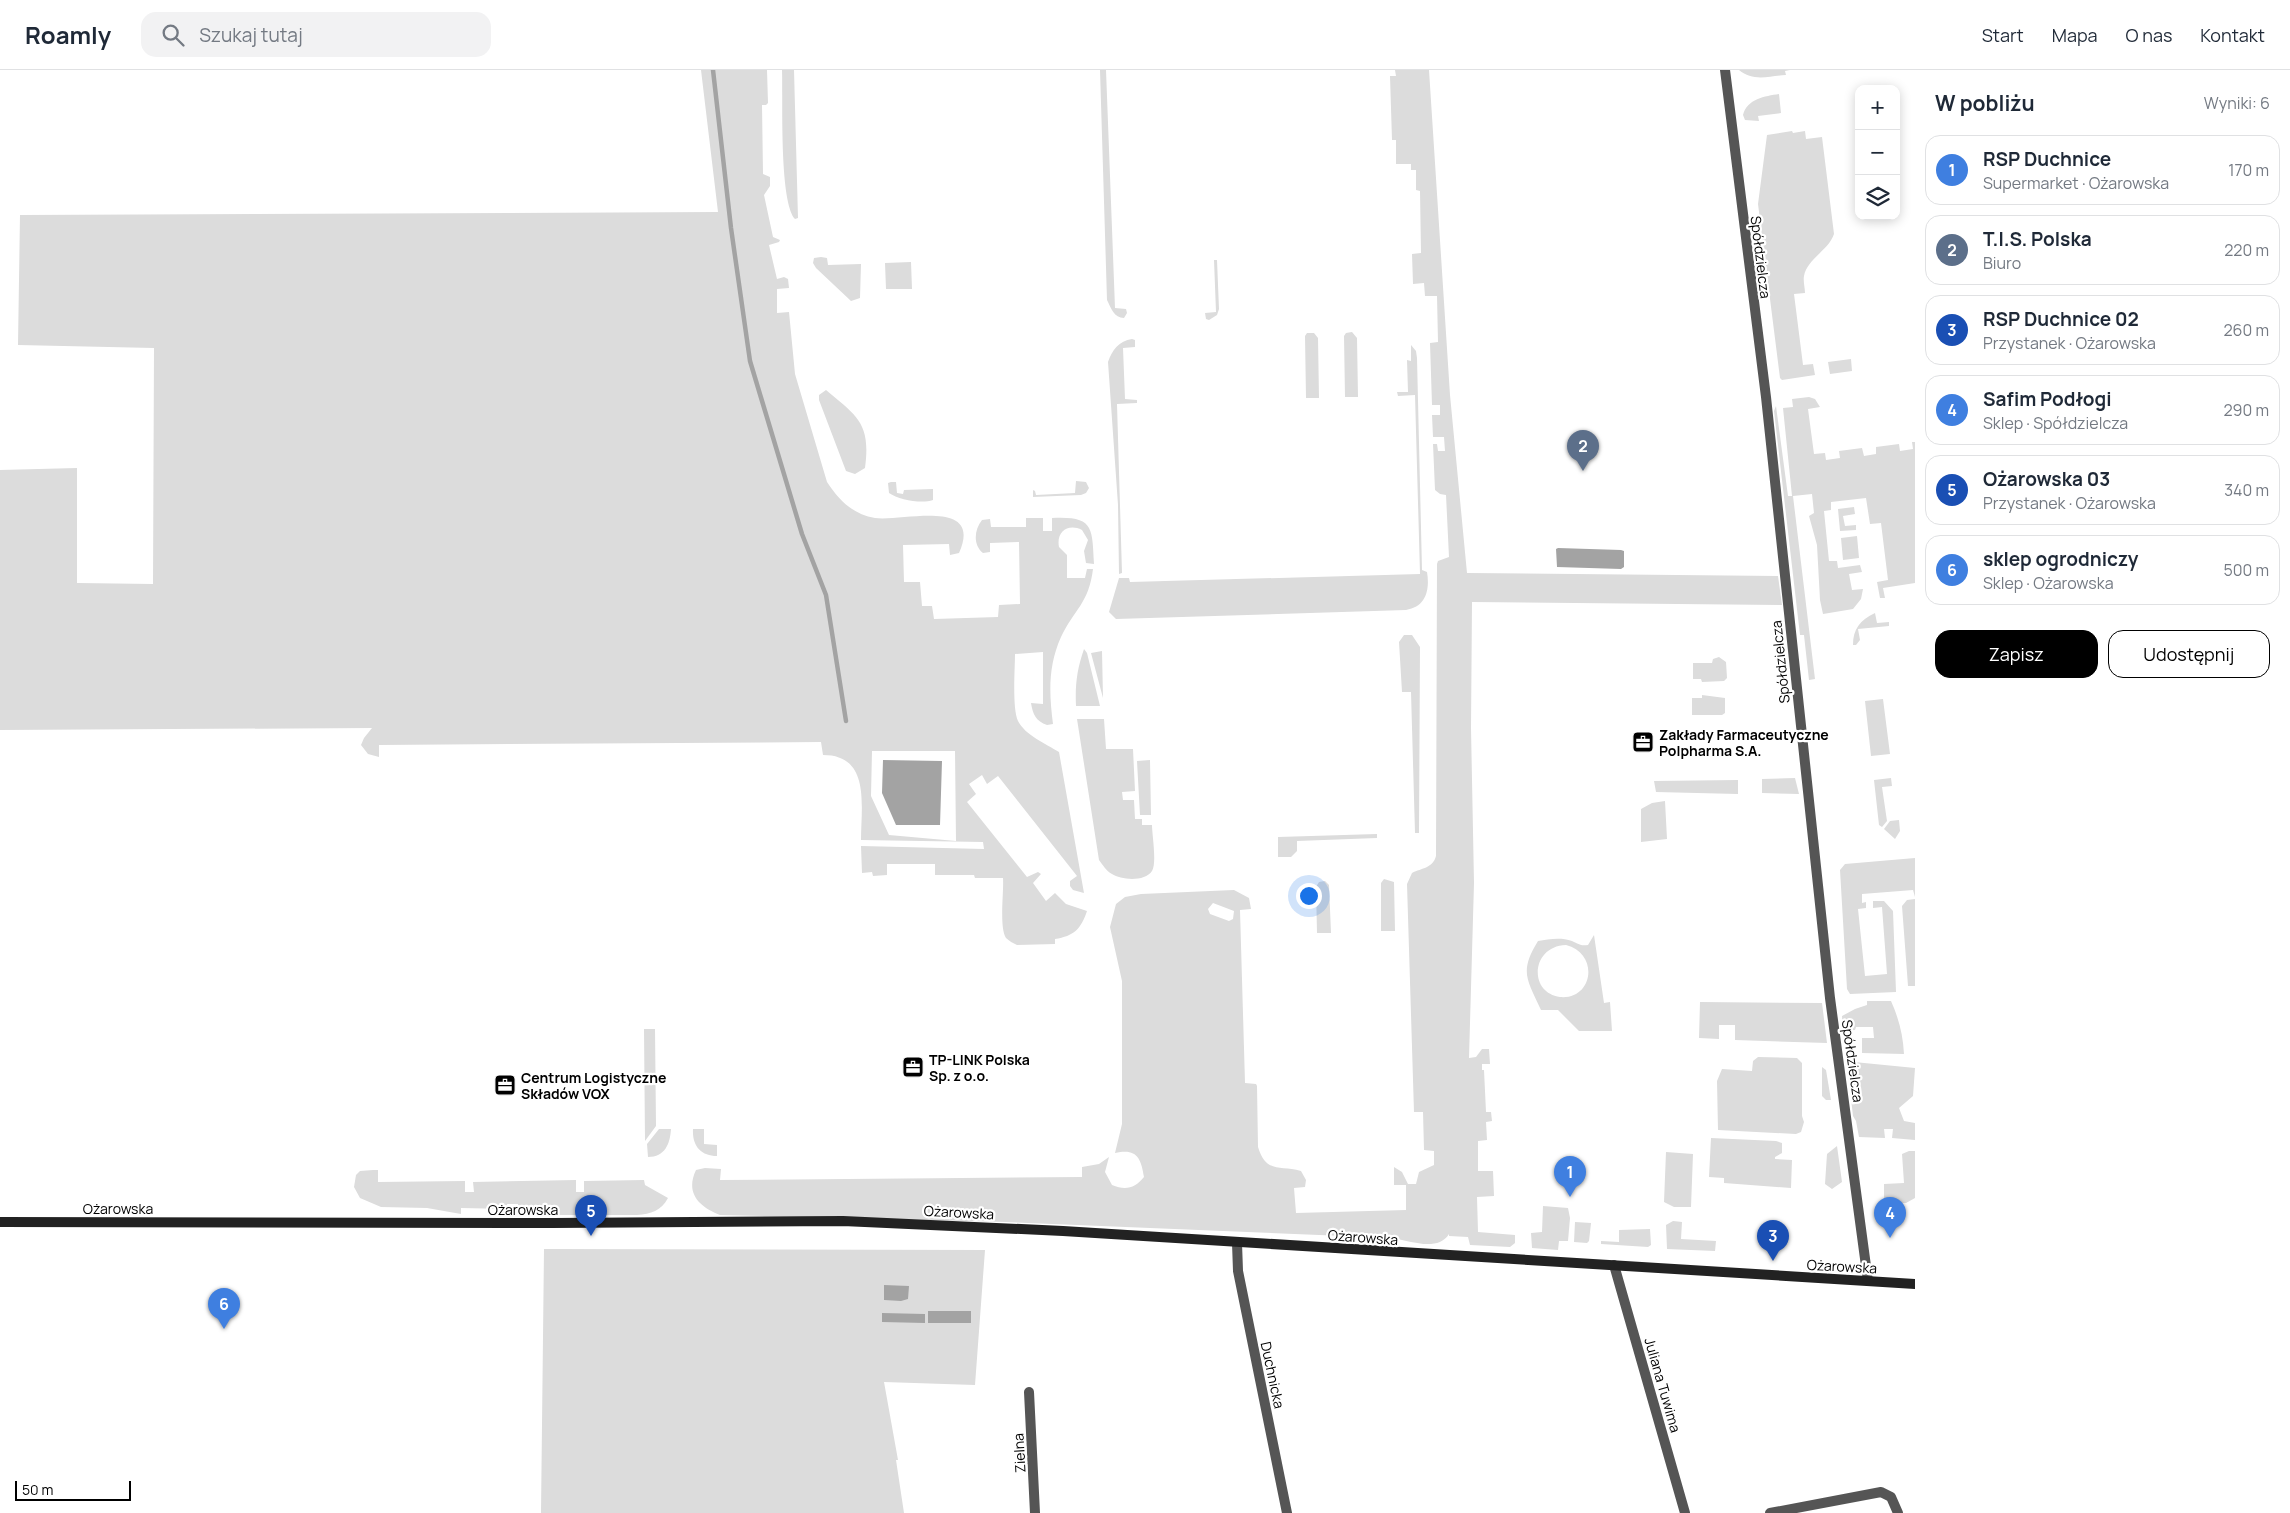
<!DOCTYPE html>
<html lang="pl">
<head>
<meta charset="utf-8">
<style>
  :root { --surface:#fff; --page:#f2f2f3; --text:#1f2937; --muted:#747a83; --line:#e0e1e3; --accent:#000 }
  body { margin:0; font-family:Manrope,sans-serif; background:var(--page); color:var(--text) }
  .controls { position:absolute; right:15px; top:15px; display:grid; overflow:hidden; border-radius:10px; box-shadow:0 2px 12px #0003 }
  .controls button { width:45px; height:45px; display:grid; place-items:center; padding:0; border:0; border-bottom:1px solid var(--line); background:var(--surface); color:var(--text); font:25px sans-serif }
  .scale { position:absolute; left:15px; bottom:12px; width:116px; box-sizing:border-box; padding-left:5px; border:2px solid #000; border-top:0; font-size:14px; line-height:18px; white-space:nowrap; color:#000; -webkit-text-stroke:4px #fff; paint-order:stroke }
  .you { position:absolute; left:1308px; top:825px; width:18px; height:18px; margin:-12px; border:4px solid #fff; border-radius:50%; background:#1a73e8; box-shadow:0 0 0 8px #1a73e833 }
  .badge { display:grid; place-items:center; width:32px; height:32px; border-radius:50%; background:var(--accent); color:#fff; font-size:16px; font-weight:700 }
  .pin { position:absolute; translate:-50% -41px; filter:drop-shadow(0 1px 2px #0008) }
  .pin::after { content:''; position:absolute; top:26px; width:18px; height:15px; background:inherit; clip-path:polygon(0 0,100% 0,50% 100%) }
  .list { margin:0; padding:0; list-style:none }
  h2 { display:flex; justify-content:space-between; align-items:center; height:65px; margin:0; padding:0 20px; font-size:21px }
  h2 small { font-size:16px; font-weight:400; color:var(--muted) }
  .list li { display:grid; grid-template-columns:32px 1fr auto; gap:15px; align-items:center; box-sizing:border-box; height:70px; margin:0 10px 10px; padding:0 10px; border:1px solid var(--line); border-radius:15px }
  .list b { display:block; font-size:19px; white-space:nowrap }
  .list p { margin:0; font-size:16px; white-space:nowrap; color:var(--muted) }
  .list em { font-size:16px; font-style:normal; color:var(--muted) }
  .actions { display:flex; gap:10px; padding:15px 20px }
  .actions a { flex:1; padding:11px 0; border:1px solid var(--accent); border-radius:15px; text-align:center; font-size:18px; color:var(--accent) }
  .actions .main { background:var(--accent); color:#fff }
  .icon { flex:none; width:28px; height:28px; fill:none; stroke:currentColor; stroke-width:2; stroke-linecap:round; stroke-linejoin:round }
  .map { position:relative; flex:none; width:1915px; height:1443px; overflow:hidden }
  header { display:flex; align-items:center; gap:30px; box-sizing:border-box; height:70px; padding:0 25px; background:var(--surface); border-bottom:1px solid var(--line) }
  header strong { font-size:24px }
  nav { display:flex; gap:28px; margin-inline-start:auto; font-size:18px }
  .search { width:350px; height:45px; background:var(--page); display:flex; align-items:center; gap:12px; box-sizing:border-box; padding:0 18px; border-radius:15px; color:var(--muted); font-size:19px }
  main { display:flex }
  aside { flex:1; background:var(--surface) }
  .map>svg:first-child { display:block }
  .green { fill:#dcdcdc; fill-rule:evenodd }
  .water { fill:#a3a3a3 }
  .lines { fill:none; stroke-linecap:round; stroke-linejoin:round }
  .stream { stroke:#a3a3a3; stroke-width:4.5 }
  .minor { stroke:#555; stroke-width:10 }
  .tertiary { stroke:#555; stroke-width:10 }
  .secondary { stroke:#222; stroke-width:10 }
  .labels { text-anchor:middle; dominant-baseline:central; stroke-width:4.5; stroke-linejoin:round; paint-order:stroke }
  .street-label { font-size:14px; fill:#000; stroke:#fff }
  .poi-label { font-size:14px; font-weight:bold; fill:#000; stroke:#fff; text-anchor:start }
</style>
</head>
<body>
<header>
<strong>Roamly</strong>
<div class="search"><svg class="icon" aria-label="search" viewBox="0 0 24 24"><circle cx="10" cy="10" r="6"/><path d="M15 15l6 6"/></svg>Szukaj tutaj</div>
<nav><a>Start</a><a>Mapa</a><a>O nas</a><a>Kontakt</a></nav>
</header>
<main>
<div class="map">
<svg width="1915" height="1443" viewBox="0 0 1915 1443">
  <rect width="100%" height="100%" fill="#fff"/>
  <path class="green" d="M 701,0 L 767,0 L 768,33 L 766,35 L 762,35 L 763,104 L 770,107 L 770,116 L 764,125 L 773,167 L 780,170 L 779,172 L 769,175 L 777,209 L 784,207 L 788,209 L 789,218 L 777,219 L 777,243 L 789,242 L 795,304 L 827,412 C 839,430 852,444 875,448 C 901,452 984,427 959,483 L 950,485 L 949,474 L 903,475 L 904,512 L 920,512 L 922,536 L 932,536 L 934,549 L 998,547 L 999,535 L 1020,534 L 1019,472 L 990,473 L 990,482 L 983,483 C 973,475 974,460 982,450 L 990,449 L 991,457 L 1026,457 L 1026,448 L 1043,448 L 1043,461 L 1052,461 L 1052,448 C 1094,446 1092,457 1094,494 L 1086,493 L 1084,481 L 1088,470 L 1082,460 C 1068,453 1056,462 1059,477 L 1067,485 L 1067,508 L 1085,508 L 1087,499 L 1093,499 C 1089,533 1074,540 1061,567 C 1048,596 1049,623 1053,654 L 1047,655 C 1036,651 1033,645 1031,633 L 1043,634 L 1043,582 L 1015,584 C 1015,599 1012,638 1018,651 C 1025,665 1046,674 1059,682 L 1084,823 L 1073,820 L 1070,816 L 1070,811 L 1077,806 L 998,706 L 987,714 L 982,705 L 969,714 L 976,724 L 967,732 L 1027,807 L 1038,802 L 1041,804 L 1033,813 L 1046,831 L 1055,823 L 1066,834 L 1087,841 C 1081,859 1074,866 1055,869 L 1055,874 L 1017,875 C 1013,873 1009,871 1006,868 C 999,857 1004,822 1003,808 L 975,808 L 974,805 L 935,805 L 935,794 L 887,794 L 887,805 L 873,806 L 872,802 L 862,803 L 861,776 L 984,779 L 983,772 L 861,770 C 861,736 871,685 823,685 L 821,672 L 379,675 L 379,687 L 368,684 L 361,675 L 364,668 L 372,658 L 0,660 L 0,400 L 77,398 L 77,513 L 153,514 L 154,278 L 18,275 L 20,145 L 718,142 ZM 872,681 L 955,681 L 956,771 L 889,765 L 871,726 Z
    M 782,0 L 794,0 L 798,148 L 795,149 C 779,131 783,28 782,0 Z
    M 1100,0 L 1106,0 L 1115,238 L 1126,239 L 1127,243 L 1124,248 C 1114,248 1111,238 1107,230 Z
    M 1395,0 L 1429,0 L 1450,325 L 1467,503 L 1778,506 L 1782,535 L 1472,532 L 1471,658 L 1474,813 L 1469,988 L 1476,987 L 1482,979 L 1489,979 L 1490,994 L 1482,994 L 1482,1000 L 1484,1000 L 1486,1042 L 1491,1042 L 1492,1051 L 1486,1052 L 1487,1070 L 1478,1071 L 1478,1101 L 1493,1101 L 1494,1126 L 1477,1127 L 1478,1162 L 1515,1165 L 1515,1173 L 1510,1177 L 1470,1175 L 1468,1167 L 1449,1166 L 1449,1164 C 1438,1182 1410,1171 1393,1168 L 1006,1152 L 720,1145 C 699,1137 685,1123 696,1100 L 705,1098 L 721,1099 L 720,1110 L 1082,1107 L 1082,1097 L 1099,1094 L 1109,1087 L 1105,1102 L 1112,1115 C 1126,1121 1135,1118 1144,1107 C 1141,1087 1136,1078 1115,1083 L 1122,1054 L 1122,911 L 1110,857 L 1116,834 L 1125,827 L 1141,824 L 1234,820 L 1249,828 L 1251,839 L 1240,840 L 1245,1013 L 1256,1014 L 1257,1016 L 1258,1077 C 1266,1104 1280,1095 1301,1101 L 1306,1110 L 1305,1117 L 1294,1118 L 1296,1143 L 1406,1140 L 1406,1115 L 1394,1115 L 1394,1097 L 1402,1102 L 1408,1114 L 1416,1114 L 1419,1102 L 1434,1095 L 1434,1081 L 1424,1080 L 1423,1042 L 1414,1042 L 1407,814 L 1412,803 C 1422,798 1433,798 1436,786 L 1437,494 L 1438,491 L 1449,487 L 1446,425 L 1440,424 L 1435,420 L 1433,374 L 1437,374 L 1438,381 L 1445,381 L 1444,367 L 1433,367 L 1432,345 L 1440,345 L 1440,335 L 1432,335 L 1430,273 L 1438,272 L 1437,226 L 1425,226 L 1424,213 L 1413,214 L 1412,184 L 1421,183 L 1420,121 L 1416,120 L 1416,100 L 1411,100 L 1411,94 L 1396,94 L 1396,70 L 1392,70 L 1390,6 L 1396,6 ZM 1213,833 L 1234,841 L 1233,849 L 1229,851 L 1210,844 L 1208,839 Z
    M 1739,0 L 1790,0 L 1785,1 L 1786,5 C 1769,6 1753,12 1739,0 Z
    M 1779,24 L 1781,43 L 1758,46 L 1759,51 L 1745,50 L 1743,45 C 1747,29 1765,26 1779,24 Z
    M 1792,61 L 1793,63 L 1805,61 L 1806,69 L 1822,67 L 1834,164 C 1829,180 1807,189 1804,206 C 1803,211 1805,218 1805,223 L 1794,224 L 1803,295 L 1813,294 L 1815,305 L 1782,310 L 1780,308 L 1758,134 L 1767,65 Z
    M 821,187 L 827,188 L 828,195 L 861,194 L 860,228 L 851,231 L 816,198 L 813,193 L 814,188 Z
    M 1214,190 L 1217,190 L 1219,239 L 1217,245 L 1209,250 L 1206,249 L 1205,243 L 1216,242 Z
    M 911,192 L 912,219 L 886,219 L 885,193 Z
    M 1352,262 L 1357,268 L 1358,327 L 1345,327 L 1344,266 L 1346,263 Z
    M 1307,263 L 1314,263 L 1318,268 L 1319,328 L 1306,328 L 1305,266 Z
    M 1132,269 L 1135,270 L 1135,277 L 1123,278 L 1125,329 L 1137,330 L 1137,333 L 1117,334 L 1122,503 L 1119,504 L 1118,435 L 1108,292 C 1112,280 1119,271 1132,269 Z
    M 1411,275 L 1416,281 L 1417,288 L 1422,500 L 1427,502 C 1430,520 1426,537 1406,540 L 1116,549 L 1109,542 L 1119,508 L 1129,508 L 1130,512 L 1420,504 L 1415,325 L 1398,326 L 1397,322 L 1408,322 L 1407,290 L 1411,291 Z
    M 1851,289 L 1852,301 L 1830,304 L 1828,292 Z
    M 826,320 C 857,346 871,353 865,398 L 855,404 L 846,401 L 819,330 L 819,325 Z
    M 1809,327 L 1815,329 L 1820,337 L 1808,339 L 1814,384 L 1825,383 L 1826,390 L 1840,388 L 1839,381 L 1862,378 L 1864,386 L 1876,384 L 1876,377 L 1899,374 L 1900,381 L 1913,379 L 1912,372 L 1915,372 L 1915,513 L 1883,518 L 1885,528 L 1880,528 L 1877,512 L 1888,510 L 1881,453 L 1870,454 L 1866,428 L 1831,432 L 1831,440 L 1824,441 L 1829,491 L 1837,491 L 1838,498 L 1860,495 L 1862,502 L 1849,504 L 1852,520 L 1863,519 L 1861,529 L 1853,539 L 1823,544 L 1820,530 L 1817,475 L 1809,446 L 1814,443 L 1812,424 L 1793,426 L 1815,609 L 1809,610 L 1804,565 L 1800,565 L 1774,341 L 1776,336 L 1788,426 L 1792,426 L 1783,338 L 1793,337 L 1792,329 Z
    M 1076,411 L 1086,412 L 1089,418 L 1086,423 L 1081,425 L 1033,427 L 1033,420 L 1035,421 L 1036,425 L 1075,423 Z
    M 891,412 L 896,412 L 897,423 L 903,424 L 904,420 L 933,419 L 933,430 C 922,434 899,430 889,423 L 888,413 Z
    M 1854,437 L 1855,444 L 1843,446 L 1845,456 L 1856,455 L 1856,460 L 1840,461 L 1838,439 Z
    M 1857,466 L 1859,488 L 1843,490 L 1841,468 Z
    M 1875,543 L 1877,553 L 1889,552 L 1889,556 L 1858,559 L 1860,570 L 1856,575 L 1853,575 C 1853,559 1860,550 1875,543 Z
    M 1404,565 L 1412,565 L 1420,577 L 1419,763 L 1415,763 L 1411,622 L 1402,622 L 1399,572 Z
    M 1084,579 L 1087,583 L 1100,636 L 1076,636 C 1075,615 1077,599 1084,579 Z
    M 1102,581 L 1103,628 L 1091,583 Z
    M 1719,587 L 1726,592 L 1727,608 L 1724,611 L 1702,612 L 1701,609 L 1693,609 L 1693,593 L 1712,593 L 1713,589 Z
    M 1702,625 L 1725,628 L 1725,643 L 1722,645 L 1692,645 L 1692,628 L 1702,628 Z
    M 1883,629 L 1890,684 L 1871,686 L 1865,631 Z
    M 1077,649 L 1104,649 L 1106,679 L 1133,679 L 1135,721 L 1122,722 L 1123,730 L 1134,730 L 1135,749 L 1142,749 L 1142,755 L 1152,755 C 1152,765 1157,793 1152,801 C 1145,812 1121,810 1112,804 C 1106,801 1103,795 1099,790 Z
    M 1150,690 L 1151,745 L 1140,745 L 1137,691 Z
    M 1795,708 L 1799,724 L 1762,723 L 1762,709 Z
    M 1891,708 L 1892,716 L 1882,717 L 1887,751 L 1882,757 L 1879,755 L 1874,710 Z
    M 1738,710 L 1738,724 L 1656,722 L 1654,711 Z
    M 1665,731 L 1667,769 L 1641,772 L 1641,739 L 1652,733 Z
    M 1899,750 L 1900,761 L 1895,769 L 1884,759 L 1890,751 Z
    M 1377,764 L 1377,768 L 1297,771 L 1297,781 L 1291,787 L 1278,787 L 1278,767 Z
    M 1915,788 L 1915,827 L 1913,820 L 1862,824 L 1862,833 L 1866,832 L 1866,838 L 1858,839 L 1865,906 L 1887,904 L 1882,837 L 1873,838 L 1873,831 L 1884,831 L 1893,841 L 1896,922 L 1850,924 L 1847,919 L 1840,800 L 1845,794 Z
    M 1384,809 L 1394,812 L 1395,861 L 1381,861 L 1381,813 Z
    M 1325,811 L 1329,815 L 1331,863 L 1317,863 L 1316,817 L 1319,812 Z
    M 1915,829 L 1915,916 L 1908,916 L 1902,836 L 1907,830 Z
    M 1594,865 L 1604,933 L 1610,932 L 1612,961 L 1579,961 L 1558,940 L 1541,940 C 1527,909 1519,902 1538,871 C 1549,869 1561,867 1572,871 C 1579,874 1580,876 1588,875 ZM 1566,875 C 1600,884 1593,930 1560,927 C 1528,923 1531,876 1566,875 Z
    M 1867,931 L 1891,931 C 1899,949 1903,965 1904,984 L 1862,983 L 1862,968 L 1874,968 L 1873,957 L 1856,957 L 1855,960 L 1843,961 L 1842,946 L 1855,939 L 1867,935 Z
    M 1700,932 L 1822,933 L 1827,973 L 1735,970 L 1735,955 L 1719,955 L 1719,969 L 1699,968 Z
    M 644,959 L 655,959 L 656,1056 L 645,1071 Z
    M 1758,987 L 1797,988 L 1802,993 L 1802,1046 L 1804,1052 L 1801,1062 L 1796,1064 L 1718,1060 L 1717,1011 L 1722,999 L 1752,1001 L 1753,991 Z
    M 1854,992 L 1915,998 L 1913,1026 L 1899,1038 L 1904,1051 L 1915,1053 L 1915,1070 L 1892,1068 L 1893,1059 L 1884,1059 L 1885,1068 L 1859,1067 L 1856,1051 L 1853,1046 L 1847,995 Z
    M 1822,997 L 1826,1000 L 1831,1030 L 1826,1030 L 1822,1026 Z
    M 659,1059 L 671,1059 C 670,1074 665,1087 648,1087 L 647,1074 Z
    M 693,1059 L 704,1059 L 704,1074 L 717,1075 L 717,1086 C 701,1086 692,1076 693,1059 Z
    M 1711,1068 L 1776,1071 L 1782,1073 L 1782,1083 L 1775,1087 L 1775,1089 L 1792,1090 L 1791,1118 L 1724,1113 L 1724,1108 L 1709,1107 Z
    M 1837,1076 L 1842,1112 L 1832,1119 L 1825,1114 L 1827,1084 Z
    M 1909,1081 L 1915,1081 L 1915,1128 L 1906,1133 L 1888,1133 L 1884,1130 L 1884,1114 L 1904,1113 L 1902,1084 Z
    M 1666,1082 L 1693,1084 L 1691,1137 L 1674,1137 L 1664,1132 Z
    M 373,1100 L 378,1100 L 378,1112 L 465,1111 L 465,1122 L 474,1122 L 473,1112 L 576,1110 L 576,1122 L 584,1122 L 584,1111 L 644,1110 L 645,1115 L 668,1128 C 661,1141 651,1144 637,1145 L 532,1145 L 531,1139 L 518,1139 L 518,1134 L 507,1134 L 508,1139 L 461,1138 L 461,1144 L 427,1138 L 381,1137 L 360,1128 L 354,1117 L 356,1105 L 360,1101 Z
    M 1543,1136 L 1568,1138 L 1570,1148 L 1568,1171 L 1559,1171 L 1558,1180 L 1532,1178 L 1531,1163 L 1542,1162 Z
    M 1673,1151 L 1682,1152 L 1681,1169 L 1716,1171 L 1715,1181 L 1667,1179 L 1666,1155 Z
    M 1575,1152 L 1591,1153 L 1589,1171 L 1587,1173 L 1574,1172 Z
    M 1650,1159 L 1651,1175 L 1648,1177 L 1601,1174 L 1601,1171 L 1619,1172 L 1619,1160 Z
    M 544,1179 L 985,1180 L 975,1315 L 884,1312 L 898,1390 L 896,1390 L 904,1443 L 541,1443 Z"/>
  <path class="water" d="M 1558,478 L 1621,480 L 1624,481 L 1624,497 L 1621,499 L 1557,497 L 1556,479 Z
    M 883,690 L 942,691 L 940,755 L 896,755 L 882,723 Z
    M 884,1215 L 909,1216 L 908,1229 L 901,1231 L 884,1230 Z
    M 928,1241 L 971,1241 L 971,1253 L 928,1253 Z
    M 882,1243 L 925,1244 L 925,1253 L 882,1252 Z"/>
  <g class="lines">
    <path class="stream" d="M 713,0 L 731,158 L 750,291 L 802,464 L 826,525 L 846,651"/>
    <path class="minor" d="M 1725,0 L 1766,327 L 1830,928 L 1868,1211
      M 1614,1195 L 1685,1443
      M 1029,1322 L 1035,1443
      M 1770,1443 L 1881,1422 L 1891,1427 L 1898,1443"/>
    <path class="tertiary" d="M 1237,1173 L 1238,1201 L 1287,1443"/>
    <path class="secondary" d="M 0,1152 L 553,1153 L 843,1151 L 1063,1161 L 1915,1214"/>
  </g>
  <defs>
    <g id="office-square" transform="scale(1.125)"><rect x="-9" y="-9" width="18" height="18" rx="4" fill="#000" stroke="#fff"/><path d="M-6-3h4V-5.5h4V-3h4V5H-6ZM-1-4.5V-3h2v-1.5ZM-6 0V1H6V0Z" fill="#fff"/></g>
  </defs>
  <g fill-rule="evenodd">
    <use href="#office-square" x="1643" y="672"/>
    <use href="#office-square" x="913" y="997"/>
    <use href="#office-square" x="505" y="1015"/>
  </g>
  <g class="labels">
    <g class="street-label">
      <text transform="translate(1761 187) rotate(83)">Spółdzielcza</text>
      <text transform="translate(1780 592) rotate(-96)">Spółdzielcza</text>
      <text transform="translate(1853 991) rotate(82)">Spółdzielcza</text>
      <text x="118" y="1138">Ożarowska</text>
      <text x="523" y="1139">Ożarowska</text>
      <text transform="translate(959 1142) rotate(3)">Ożarowska</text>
      <text transform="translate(1363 1167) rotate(4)">Ożarowska</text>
      <text transform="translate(1842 1196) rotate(3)">Ożarowska</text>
      <text transform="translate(1273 1305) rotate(78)">Duchnicka</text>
      <text transform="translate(1663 1315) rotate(74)">Juliana Tuwima</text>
      <text transform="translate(1019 1383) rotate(-93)">Zielna</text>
    </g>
    <g class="poi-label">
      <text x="1659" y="664">Zakłady Farmaceutyczne<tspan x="1659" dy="16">Polpharma S.A.</tspan></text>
      <text x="929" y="989">TP-LINK Polska<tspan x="929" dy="16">Sp. z o.o.</tspan></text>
      <text x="521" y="1007">Centrum Logistyczne<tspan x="521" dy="16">Składów VOX</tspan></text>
    </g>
  </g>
</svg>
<div class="controls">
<button>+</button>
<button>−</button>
<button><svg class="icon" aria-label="layers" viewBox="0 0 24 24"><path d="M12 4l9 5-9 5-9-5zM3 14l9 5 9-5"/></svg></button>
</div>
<div class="scale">50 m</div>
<div class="you"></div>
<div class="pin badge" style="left:1570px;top:1127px;background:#3f7fe0">1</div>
<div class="pin badge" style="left:1583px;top:401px;background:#5c6f8a">2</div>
<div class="pin badge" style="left:1773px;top:1191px;background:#1a4fb4">3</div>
<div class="pin badge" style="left:1890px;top:1168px;background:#3f7fe0">4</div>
<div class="pin badge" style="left:591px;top:1166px;background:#1a4fb4">5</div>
<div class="pin badge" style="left:224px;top:1259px;background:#3f7fe0">6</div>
</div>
<aside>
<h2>W pobliżu<small>Wyniki: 6</small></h2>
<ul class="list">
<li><span class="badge" style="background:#3f7fe0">1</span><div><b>RSP Duchnice</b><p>Supermarket · Ożarowska</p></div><em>170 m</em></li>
<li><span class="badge" style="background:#5c6f8a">2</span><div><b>T.I.S. Polska</b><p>Biuro</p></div><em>220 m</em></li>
<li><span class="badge" style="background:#1a4fb4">3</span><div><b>RSP Duchnice 02</b><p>Przystanek · Ożarowska</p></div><em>260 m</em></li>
<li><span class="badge" style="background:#3f7fe0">4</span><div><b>Safim Podłogi</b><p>Sklep · Spółdzielcza</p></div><em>290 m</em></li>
<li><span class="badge" style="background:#1a4fb4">5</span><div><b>Ożarowska 03</b><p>Przystanek · Ożarowska</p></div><em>340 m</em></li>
<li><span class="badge" style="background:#3f7fe0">6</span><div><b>sklep ogrodniczy</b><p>Sklep · Ożarowska</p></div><em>500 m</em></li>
</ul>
<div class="actions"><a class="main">Zapisz</a><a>Udostępnij</a></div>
</aside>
</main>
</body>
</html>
